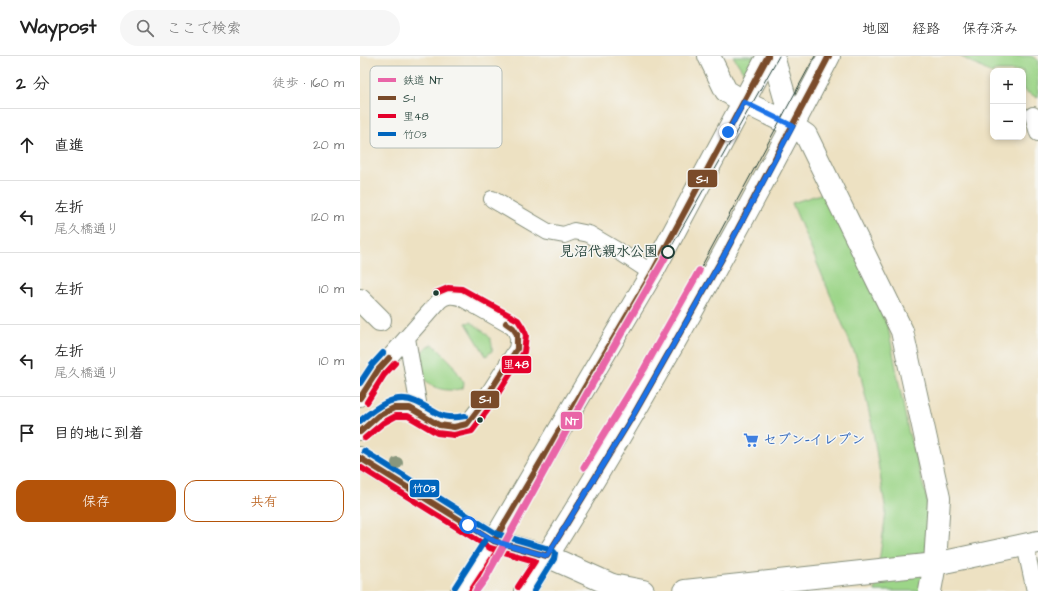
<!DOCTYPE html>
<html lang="ja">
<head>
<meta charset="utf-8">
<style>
  :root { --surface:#fff; --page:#f6f6f6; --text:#222; --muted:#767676; --line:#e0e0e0; --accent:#b45309 }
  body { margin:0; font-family:"Architects Daughter","Klee One",sans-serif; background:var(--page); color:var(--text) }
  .controls { position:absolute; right:12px; top:12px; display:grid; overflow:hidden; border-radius:8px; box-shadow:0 2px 6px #0003 }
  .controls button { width:36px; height:36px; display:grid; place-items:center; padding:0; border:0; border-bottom:1px solid var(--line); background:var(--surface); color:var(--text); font:20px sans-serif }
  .stop { position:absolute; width:12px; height:12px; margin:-9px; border:3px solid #1a73e8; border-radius:50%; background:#fff }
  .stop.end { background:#1a73e8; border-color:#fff; box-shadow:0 1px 4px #0008 }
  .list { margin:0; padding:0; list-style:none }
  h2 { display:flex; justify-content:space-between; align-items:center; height:52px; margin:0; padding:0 16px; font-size:17px }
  h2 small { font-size:13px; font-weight:400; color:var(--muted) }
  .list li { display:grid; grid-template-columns:26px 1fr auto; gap:12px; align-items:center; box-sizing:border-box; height:72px; padding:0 16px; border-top:1px solid var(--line) }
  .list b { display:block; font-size:15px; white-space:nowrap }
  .list p { margin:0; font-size:13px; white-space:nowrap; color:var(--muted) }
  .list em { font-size:13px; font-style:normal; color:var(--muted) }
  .actions { display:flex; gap:8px; padding:12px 16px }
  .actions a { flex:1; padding:9px 0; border:1px solid var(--accent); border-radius:12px; text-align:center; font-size:14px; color:var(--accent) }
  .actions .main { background:var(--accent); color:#fff }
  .icon { flex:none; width:22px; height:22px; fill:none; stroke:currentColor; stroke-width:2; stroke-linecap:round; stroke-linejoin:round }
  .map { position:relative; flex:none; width:678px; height:535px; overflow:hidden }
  header { display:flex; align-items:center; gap:24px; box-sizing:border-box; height:56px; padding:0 20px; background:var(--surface); border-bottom:1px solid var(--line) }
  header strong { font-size:19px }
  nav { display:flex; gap:22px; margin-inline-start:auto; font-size:14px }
  .search { width:280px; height:36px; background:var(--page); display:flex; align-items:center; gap:10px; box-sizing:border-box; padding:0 14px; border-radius:22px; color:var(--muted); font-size:15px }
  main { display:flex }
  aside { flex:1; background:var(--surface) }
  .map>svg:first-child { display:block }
  .green { fill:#9cd588; stroke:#5e895e }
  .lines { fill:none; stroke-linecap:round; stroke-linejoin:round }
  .lane-casing { stroke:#868f7b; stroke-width:18 }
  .street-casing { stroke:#868f7b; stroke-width:24 }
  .secondary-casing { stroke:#868f7b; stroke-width:24 }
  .primary-casing { stroke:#868f7b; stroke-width:24 }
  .lane { stroke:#fff; stroke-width:16 }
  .street { stroke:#fff; stroke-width:22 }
  .secondary { stroke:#fff; stroke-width:22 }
  .primary { stroke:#fff; stroke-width:22 }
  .tram { stroke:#1f3d34; stroke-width:1 }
  .bus-1-casing { stroke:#f6f6f2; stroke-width:9 }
  .bus-2-casing { stroke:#f6f6f2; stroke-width:9 }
  .bus-3-casing { stroke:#f6f6f2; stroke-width:9 }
  .bus-1 { stroke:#7a4b2a; stroke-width:6 }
  .bus-2 { stroke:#e4002b; stroke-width:6 }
  .bus-3 { stroke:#0065bd; stroke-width:6 }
  .rail-1-casing { stroke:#f6f6f2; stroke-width:10 }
  .rail-1 { stroke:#e965a7; stroke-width:7 }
  .tree { fill:#89977d }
  .route { stroke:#1a73e8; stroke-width:5 }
  .stop-dot { fill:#f6f6f2; stroke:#1f3d34; stroke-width:2 }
  .bus-dot { fill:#1f3d34; stroke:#f6f6f2; stroke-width:1.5 }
  .labels { text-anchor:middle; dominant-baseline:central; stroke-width:3; stroke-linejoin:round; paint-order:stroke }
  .stop-label { font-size:14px; font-weight:bold; fill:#1f3d34; stroke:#f6f6f2; text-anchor:end }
  .shop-label { font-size:14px; font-weight:bold; fill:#366cbe; stroke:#f6f6f2; text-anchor:start }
  .key { fill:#f6f6f2; stroke:#b6beb9; stroke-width:1 }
  .key-label { font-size:11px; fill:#1f3d34 }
  .line-badge { stroke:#f6f6f2; stroke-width:1.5 }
  .badge-label { font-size:11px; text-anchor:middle; font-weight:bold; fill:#fff }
</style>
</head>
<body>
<header>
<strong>Waypost</strong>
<div class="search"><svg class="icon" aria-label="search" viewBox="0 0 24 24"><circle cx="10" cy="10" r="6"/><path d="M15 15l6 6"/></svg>ここで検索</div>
<nav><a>地図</a><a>経路</a><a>保存済み</a></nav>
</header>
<main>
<aside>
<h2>2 分<small>徒歩 · 160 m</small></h2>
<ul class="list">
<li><svg class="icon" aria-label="ahead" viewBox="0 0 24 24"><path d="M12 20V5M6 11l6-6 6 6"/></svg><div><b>直進</b></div><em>20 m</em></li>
<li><svg class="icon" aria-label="left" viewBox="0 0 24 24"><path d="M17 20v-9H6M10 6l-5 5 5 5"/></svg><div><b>左折</b><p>尾久橋通り</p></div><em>120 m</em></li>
<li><svg class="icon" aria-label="left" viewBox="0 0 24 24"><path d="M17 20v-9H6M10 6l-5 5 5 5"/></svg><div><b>左折</b></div><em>10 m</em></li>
<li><svg class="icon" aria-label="left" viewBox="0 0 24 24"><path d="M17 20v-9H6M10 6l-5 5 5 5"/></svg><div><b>左折</b><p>尾久橋通り</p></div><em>10 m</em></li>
<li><svg class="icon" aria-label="arrive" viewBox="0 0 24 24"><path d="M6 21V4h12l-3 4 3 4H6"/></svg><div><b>目的地に到着</b></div></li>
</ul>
<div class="actions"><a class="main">保存</a><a>共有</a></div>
</aside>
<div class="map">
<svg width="678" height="535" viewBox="0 0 678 535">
  <rect width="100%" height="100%" fill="#f6f6f2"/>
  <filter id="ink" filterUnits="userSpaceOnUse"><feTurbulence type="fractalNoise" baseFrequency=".025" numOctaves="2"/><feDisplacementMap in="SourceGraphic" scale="8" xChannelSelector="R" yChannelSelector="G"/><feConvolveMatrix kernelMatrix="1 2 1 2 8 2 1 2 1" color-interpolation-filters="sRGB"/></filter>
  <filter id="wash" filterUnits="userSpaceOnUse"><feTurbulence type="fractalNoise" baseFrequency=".012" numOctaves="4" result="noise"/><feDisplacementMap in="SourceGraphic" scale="16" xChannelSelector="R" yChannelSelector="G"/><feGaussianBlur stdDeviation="0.9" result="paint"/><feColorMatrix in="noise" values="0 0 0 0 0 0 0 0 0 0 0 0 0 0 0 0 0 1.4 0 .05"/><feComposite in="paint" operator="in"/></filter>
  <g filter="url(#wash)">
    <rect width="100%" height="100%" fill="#ede1c2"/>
    <path class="green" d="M 373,0 L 397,0 L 386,20 Z
      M 600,0 L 671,0 L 678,4 L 678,42 L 663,34 L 663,15 L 633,15 L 633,18 Z
      M 467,136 L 528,271 L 548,374 L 567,443 L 568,467 L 564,535 L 515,535 L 526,456 L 512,369 L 497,303 L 432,147 Z
      M 111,266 C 122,274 134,280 132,295 L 126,300 L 106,267 Z
      M 73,288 L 91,306 L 104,327 L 103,332 C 85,338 61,331 60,310 C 59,305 60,300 63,295 C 65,292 70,290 73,288 Z"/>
  </g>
  <g filter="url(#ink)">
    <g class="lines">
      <g class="lane-casing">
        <path id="lane" d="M 673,59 L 678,77
          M 132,143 L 188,176 L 204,179 L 214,175 L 229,178 L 263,198 L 292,217
          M 47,282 L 60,358
          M 0,342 L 18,314 L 80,244 C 87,239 91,239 100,241 L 153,271 C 159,279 159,283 157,293 L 120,351 L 107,368 L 94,371 L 79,369 L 50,352 L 34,352 L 18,360 L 0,376
          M 665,489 L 675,535"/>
      </g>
      <g class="street-casing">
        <path id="street" d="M 349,0 L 366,35 L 384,46 L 433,70 L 446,79 L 542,275 L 579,442 L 575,508 L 570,535
          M 413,0 L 433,70
          M 0,244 L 20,264
          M 0,402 L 134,485 L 187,500 L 252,529 L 283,535
          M 325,535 L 575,508 L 678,486"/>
      </g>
      <g class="secondary-casing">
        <path id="secondary" d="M 252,535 L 252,529"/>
      </g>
      <g class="primary-casing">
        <path id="primary" d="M 102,535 L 134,485 L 292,217 L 408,0
          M 165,535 C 275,362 375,182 469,0"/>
      </g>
      <use href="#lane" class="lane"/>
      <use href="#street" class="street"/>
      <use href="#secondary" class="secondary"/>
      <use href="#primary" class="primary"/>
      <path class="tram" d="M 309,195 L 419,0
        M 339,215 L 455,0"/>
      <g class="bus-1-casing">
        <path id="bus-1" d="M 0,342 L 18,314 L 29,302
          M 0,376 L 18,360 L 34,352 L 50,352 L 79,369 L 94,371 L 107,368 L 120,351 L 157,293 L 157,278 L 153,272 L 146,267
          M 0,402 L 134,485 L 187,500 L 274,358 L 363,201 L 469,0
          M 134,485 L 292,217 L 408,0"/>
      </g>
      <g class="bus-2-casing">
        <path id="bus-2" d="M 7,346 L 24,319 L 35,307
          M 5,382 L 23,367 L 36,360 L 48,360 L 77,377 L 94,379 L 112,375 L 127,355 L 164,296 L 166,279 L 163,272 L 158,264 L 102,233 L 88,232 L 76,237
          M 0,411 L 130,492 L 175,505 L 158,531
          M 111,535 L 141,489"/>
      </g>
      <g class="bus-3-casing">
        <path id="bus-3" d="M 0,327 L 12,309 L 23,297
          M 0,365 C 15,352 35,336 56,346 C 77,355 80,365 105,360
          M 4,395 L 137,478 L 192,494 L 195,497 L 194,503 L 174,535
          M 95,531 L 127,481"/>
      </g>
      <use href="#bus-1" class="bus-1"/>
      <use href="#bus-2" class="bus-2"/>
      <use href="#bus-3" class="bus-3"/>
      <g class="rail-1-casing">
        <path id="rail-1" d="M 224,411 L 284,313 L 339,215
          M 116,535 L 125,523 L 231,330 L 309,195"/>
      </g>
      <use href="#rail-1" class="rail-1"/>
    </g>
    <circle class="tree" cx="37" cy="407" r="6"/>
  </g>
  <g class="lines" filter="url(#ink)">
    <path class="route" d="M 108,469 L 134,485 L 187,500 L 274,358 L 363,201 L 433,70 L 384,46 L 368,76"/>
  </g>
  <defs>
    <g id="supermarket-bare" transform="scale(1.2)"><path d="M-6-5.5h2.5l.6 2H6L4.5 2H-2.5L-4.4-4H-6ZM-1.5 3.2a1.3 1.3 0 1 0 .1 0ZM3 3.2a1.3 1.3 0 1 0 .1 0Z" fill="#3f7fe0" stroke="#f6f6f2" stroke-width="2.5" paint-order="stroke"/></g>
  </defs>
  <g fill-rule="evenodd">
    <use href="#supermarket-bare" x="391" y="384"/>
  </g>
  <circle class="stop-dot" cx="308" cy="196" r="6"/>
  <g class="bus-dot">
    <circle cx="76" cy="237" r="3.5"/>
    <circle cx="120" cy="364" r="3.5"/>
  </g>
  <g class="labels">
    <g class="stop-label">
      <text x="298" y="196">見沼代親水公園</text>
    </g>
    <g class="shop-label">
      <text x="403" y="384">セブン-イレブン</text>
    </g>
  </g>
  <rect x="10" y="10" width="132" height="82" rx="6" class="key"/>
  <rect x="18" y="22" width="18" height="4" fill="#e965a7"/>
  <rect x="18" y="40" width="18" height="4" fill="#7a4b2a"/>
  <rect x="18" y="58" width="18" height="4" fill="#e4002b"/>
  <rect x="18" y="76" width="18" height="4" fill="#0065bd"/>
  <g class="key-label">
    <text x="43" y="28">鉄道 NT</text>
    <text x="43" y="46">S-1</text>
    <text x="43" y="64">里48</text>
    <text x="43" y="82">竹03</text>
  </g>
  <g class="line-badge">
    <rect x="327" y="113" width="31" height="19" rx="4" fill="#7a4b2a"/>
    <rect x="141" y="299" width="31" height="19" rx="4" fill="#e4002b"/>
    <rect x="110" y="334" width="30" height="19" rx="4" fill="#7a4b2a"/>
    <rect x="200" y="355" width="23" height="19" rx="4" fill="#e965a7"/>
    <rect x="49" y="423" width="31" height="19" rx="4" fill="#0065bd"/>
  </g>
  <g class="badge-label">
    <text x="342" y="127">S-1</text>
    <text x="156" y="312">里48</text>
    <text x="125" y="347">S-1</text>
    <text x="212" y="369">NT</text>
    <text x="64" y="436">竹03</text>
  </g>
</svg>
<div class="controls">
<button>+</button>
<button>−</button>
</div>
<div class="stop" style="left:108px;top:469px"></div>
<div class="stop end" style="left:368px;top:76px"></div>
</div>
</main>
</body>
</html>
